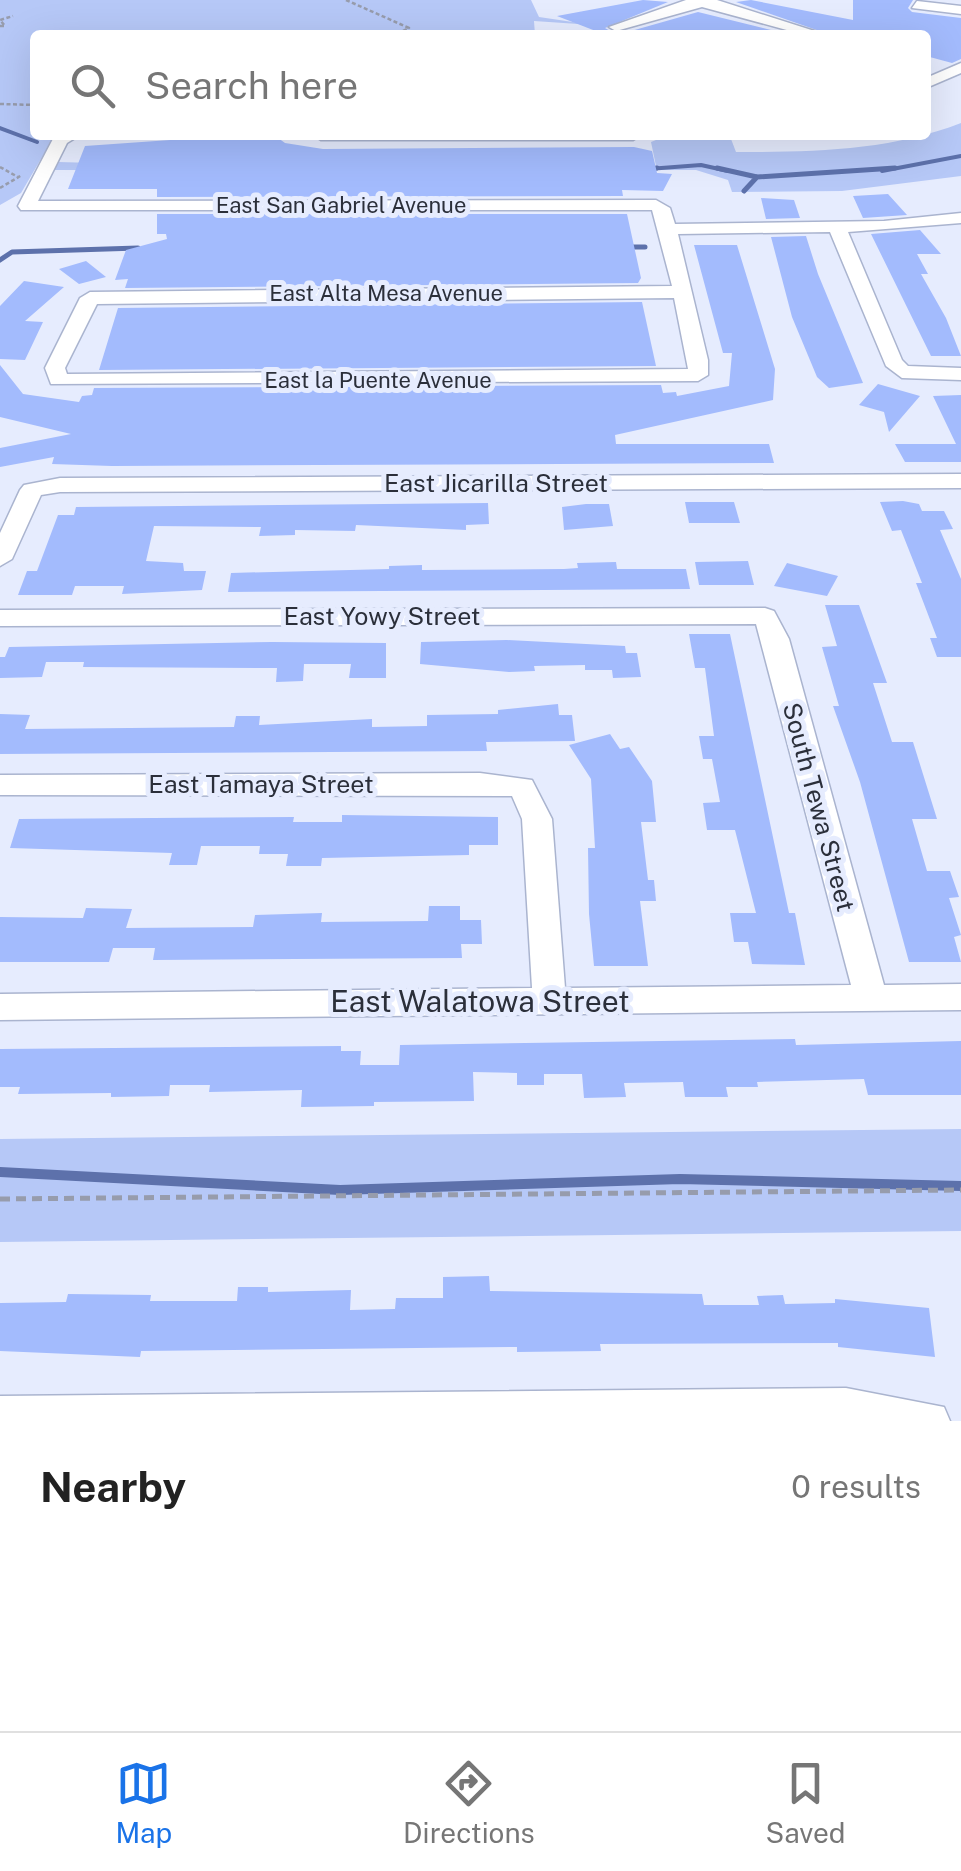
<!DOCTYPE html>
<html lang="en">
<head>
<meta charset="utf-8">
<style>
  :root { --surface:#fff; --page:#f2f2f2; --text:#222; --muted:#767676; --line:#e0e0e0; --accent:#1a73e8 }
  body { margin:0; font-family:"Public Sans",sans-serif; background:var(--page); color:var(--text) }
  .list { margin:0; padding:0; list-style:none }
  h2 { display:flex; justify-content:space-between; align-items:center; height:130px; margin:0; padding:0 40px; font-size:42px }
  h2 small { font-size:32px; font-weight:400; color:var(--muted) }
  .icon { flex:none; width:55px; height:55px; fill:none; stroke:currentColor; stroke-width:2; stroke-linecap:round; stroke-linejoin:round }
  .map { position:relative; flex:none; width:961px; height:1421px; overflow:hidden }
  .search { position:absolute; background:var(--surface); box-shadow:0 10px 40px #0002; left:30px; right:30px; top:30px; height:110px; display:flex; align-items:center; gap:25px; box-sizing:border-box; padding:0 35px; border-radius:10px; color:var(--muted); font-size:38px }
  .sheet { height:310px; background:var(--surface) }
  nav { display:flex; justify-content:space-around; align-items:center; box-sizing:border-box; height:140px; border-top:2px solid var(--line); background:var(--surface); font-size:28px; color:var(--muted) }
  nav a { display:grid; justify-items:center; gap:5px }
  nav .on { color:var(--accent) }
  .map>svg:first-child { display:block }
  .green { fill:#b6c8f7 }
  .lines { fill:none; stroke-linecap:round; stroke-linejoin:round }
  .stream-far2 { stroke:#5d71ab; stroke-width:4 }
  .stream-far1 { stroke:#5d71ab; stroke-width:5 }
  .stream { stroke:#5d71ab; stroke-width:10 }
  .building { fill:#a3bbfd }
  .minor-casing { stroke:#aab4cf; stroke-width:3 }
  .path-far1 { stroke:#979cac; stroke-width:2.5; stroke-dasharray:4 2.5; stroke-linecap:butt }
  .path { stroke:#979cac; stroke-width:5; stroke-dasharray:10 6; stroke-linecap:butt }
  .minor { fill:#fff; fill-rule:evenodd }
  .labels { text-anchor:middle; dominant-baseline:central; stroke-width:10; stroke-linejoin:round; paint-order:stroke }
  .far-street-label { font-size:22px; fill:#2b2f3a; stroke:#e6ecfe }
  .street-label { font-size:25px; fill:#2b2f3a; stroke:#e6ecfe }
  .near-street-label { font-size:30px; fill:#2b2f3a; stroke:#e6ecfe }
</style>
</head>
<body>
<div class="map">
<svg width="961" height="1421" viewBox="0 0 961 1421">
  <rect width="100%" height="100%" fill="#e6ecfe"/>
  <path class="green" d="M 0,0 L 531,0 L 539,17 L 593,25 L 534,21 L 535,35 L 35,35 L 35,135 L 55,135 L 21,193 L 0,205 Z
    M 961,123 L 961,176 L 842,191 L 732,192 L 728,180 L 696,170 L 54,170 L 59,162 L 298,169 L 656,166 L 651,142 L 661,138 L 731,139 L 736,152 C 812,152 889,151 961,123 Z
    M 961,1129 L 961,1231 L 0,1242 L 0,1139 Z"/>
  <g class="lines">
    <path class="stream-far2" d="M 0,128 L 37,142
      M 648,169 L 701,165 L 728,171
      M 882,171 L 961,156"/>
    <path class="stream-far1" d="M 717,168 L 757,177 L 895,168
      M 648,169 L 657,168
      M 744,191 L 757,177
      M 627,247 L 645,247
      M 0,260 L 12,252 L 138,248"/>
    <path class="stream" d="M 0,1172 L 340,1190 L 680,1179 L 961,1186"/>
  </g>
  <path class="building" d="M 643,0 L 668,2 L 605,28 L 617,35 L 698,12 L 791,35 L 606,35 L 557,16 Z
    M 751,0 L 853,20 L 853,0 L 913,0 L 908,8 L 912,12 L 961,18 L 961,59 L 952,63 L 926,56 L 926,35 L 831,35 L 736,2 Z
    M 241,135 L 274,135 L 285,143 L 323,149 L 634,147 L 652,151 L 657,173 L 672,174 L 663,191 L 622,190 L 623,196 L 157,197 L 157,189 L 68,189 L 85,146 Z
    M 888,194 L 907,215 L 863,218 L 853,196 Z
    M 761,198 L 794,200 L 800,218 L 766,219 Z
    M 157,214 L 627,214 L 641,278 L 638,283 L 125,288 L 128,279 L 115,280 L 126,250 L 167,239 L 166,234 L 157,234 Z
    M 920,230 L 941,254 L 917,254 L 928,274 L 921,274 L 946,318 L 961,356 L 931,356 L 871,234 Z
    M 806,236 L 818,274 L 863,383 L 829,388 L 817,377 L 792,317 L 771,237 Z
    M 694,245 L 737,245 L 775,369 L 773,400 L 615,435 L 616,444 L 769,444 L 774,463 L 112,466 L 52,464 L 54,457 L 0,467 L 0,448 L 71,434 L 0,417 L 0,365 L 23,394 L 79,402 L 82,396 L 92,395 L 94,388 L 661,385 L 663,393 L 676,392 L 677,396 L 729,386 L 732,353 L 723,353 Z
    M 86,261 L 106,277 L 79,284 L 59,269 Z
    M 24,281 L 64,287 L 25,321 L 43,322 L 25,360 L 0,359 L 0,306 Z
    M 642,302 L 656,366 L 99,370 L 118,308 Z
    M 878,384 L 920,396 L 889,432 L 884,412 L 859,405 Z
    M 961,395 L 961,462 L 905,462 L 895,444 L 956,444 L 933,396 Z
    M 903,501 L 919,504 L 922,511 L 944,511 L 953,529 L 940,530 L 961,579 L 961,657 L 937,657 L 930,638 L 937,638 L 916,583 L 922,583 L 901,530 L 892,531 L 880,502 Z
    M 685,502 L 734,502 L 740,523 L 689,523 Z
    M 488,503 L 489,524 L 466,525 L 466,530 L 356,525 L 355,531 L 295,530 L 295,535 L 259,536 L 261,527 L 154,526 L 146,561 L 183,563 L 184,571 L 206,571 L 202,590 L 122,594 L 124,586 L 75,586 L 72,595 L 18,595 L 27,571 L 37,571 L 58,515 L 74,515 L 76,507 Z
    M 586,504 L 609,504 L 613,526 L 564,530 L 562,507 Z
    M 748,561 L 754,585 L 699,585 L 695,562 Z
    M 616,562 L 617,569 L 686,569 L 690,589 L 228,592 L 231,573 L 389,569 L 389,566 L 422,565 L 422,570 L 564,569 L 578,568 L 577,563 Z
    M 787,563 L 838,576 L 827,596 L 774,586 Z
    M 825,605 L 859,605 L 887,683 L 873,683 L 892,742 L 913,742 L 937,819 L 912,819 L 927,871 L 950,871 L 959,897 L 949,898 L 961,935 L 954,937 L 961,962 L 909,962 L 860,782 L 833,706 L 839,706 L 822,647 L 837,646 Z
    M 689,634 L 730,634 L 789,913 L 795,913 L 805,965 L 752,964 L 748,942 L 734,942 L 730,913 L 756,913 L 735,830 L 707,830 L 703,803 L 720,802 L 712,759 L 703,759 L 699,736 L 714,736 L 705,668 L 695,668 Z
    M 507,640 L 625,646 L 626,653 L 637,653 L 641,677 L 613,678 L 612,670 L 585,670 L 585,665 L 534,666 L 535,671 L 509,672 L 420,664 L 421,642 Z
    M 272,642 L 386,643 L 386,678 L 349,678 L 351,664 L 304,664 L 303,681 L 276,682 L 277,668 L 83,667 L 84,662 L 46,662 L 42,677 L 0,678 L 0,657 L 5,657 L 9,647 Z
    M 558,704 L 559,715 L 572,715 L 575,741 L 486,742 L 487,751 L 0,754 L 0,714 L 30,715 L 25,729 L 234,727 L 236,716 L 260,716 L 259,725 L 372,719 L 372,727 L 427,726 L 427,715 L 498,714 L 498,710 Z
    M 610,734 L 620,749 L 629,747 L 652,781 L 656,822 L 641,822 L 648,880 L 654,880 L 656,901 L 640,901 L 648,966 L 594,966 L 589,914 L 588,848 L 595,848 L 591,779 L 569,745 Z
    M 342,815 L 498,817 L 498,845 L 469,845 L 469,855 L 322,858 L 321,866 L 286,866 L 288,854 L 259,854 L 260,846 L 201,846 L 197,865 L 169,865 L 172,853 L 10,848 L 19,819 L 294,817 L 293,822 L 342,822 Z
    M 429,906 L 460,906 L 460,920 L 481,920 L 482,944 L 461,944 L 462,958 L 153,960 L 155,948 L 113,948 L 109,962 L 0,962 L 0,917 L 83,918 L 86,908 L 132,909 L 126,928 L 253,927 L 255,915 L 322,913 L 321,922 L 428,921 Z
    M 795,1039 L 796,1045 L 961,1041 L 961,1095 L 868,1095 L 864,1079 L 757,1082 L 758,1087 L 726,1087 L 728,1097 L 685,1097 L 683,1082 L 624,1083 L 626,1097 L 584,1098 L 582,1074 L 544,1074 L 544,1085 L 517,1085 L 517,1073 L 473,1072 L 474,1101 L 374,1102 L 374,1106 L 301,1107 L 302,1090 L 209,1092 L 210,1085 L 170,1085 L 169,1096 L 111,1097 L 111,1093 L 18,1094 L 20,1087 L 0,1087 L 0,1049 L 341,1046 L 341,1051 L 361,1051 L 360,1065 L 399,1065 L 400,1045 Z
    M 489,1276 L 490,1291 L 702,1294 L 704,1305 L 759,1305 L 757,1296 L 783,1295 L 785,1304 L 835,1303 L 835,1299 L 929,1308 L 935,1357 L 838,1347 L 838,1343 L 600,1344 L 601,1351 L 517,1352 L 517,1347 L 141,1351 L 140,1357 L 0,1351 L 0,1303 L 66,1302 L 68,1294 L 151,1295 L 150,1301 L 237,1301 L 238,1287 L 268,1287 L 268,1292 L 351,1290 L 350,1310 L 395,1309 L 396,1298 L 443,1298 L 443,1277 Z"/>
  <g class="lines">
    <g class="minor-casing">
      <path id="minor" d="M 686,0 L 717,0 L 827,35 L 805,35 L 702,7 L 616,31 L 609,27 Z
        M 917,1 L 961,6 L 961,14 L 912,8 Z
        M 961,63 L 961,73 L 926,88 L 926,78 Z
        M 80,135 L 67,143 L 38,201 L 656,200 L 670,208 L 675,224 L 884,221 L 961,213 L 961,223 L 848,232 L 902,360 L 908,366 L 961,368 L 961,380 L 902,378 L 886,366 L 830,232 L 678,234 L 708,360 L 708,375 L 698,381 L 51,384 L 45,368 L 80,298 L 90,292 L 672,286 L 652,210 L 21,210 L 18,206 L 54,137 ZM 674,298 L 688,369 L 67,374 L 65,368 L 97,304 Z
        M 313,135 L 641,135 L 633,140 L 321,140 Z
        M 961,474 L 961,488 L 60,492 L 41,495 L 12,559 L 0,566 L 0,533 L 20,490 L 24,485 L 60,478 Z
        M 765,608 L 774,611 L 789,639 L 884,985 L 961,984 L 961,1010 L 0,1020 L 0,994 L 532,988 L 522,819 L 512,796 L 0,795 L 0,775 L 480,773 L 532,780 L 552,819 L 565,988 L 851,985 L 756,624 L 0,626 L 0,610 Z
        M 846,1388 L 944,1407 L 950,1421 L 0,1421 L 0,1396 Z"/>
    </g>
    <path class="path-far1" d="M 346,0 L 409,28 L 394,35
      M 0,26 L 5,26 L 0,20 L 13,16
      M 0,104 L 35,105
      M 0,167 L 18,177
      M 0,188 L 22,175"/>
    <path class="path" d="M 0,1199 L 961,1190"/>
    <use href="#minor" class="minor"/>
  </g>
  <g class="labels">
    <g class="far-street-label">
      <text x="341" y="205">East San Gabriel Avenue</text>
      <text x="386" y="293">East Alta Mesa Avenue</text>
      <text x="378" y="380">East la Puente Avenue</text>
    </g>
    <g class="street-label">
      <text x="496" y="483">East Jicarilla Street</text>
      <text x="382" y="616">East Yowy Street</text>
      <text x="261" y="784">East Tamaya Street</text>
      <text transform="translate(819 807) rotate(75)">South Tewa Street</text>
    </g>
    <g class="near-street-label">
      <text x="480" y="1001">East Walatowa Street</text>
    </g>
  </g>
</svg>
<div class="search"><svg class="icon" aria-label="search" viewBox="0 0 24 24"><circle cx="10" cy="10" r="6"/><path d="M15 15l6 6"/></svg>Search here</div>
</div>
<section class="sheet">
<h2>Nearby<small>0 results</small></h2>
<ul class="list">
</ul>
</section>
<nav>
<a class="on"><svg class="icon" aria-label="map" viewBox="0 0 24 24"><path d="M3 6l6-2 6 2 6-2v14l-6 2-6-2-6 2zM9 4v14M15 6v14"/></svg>Map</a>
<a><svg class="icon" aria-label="directions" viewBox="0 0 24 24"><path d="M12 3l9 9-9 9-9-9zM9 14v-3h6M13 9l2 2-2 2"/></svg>Directions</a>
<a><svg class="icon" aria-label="saved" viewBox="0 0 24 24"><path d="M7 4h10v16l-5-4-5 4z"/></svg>Saved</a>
</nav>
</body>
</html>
